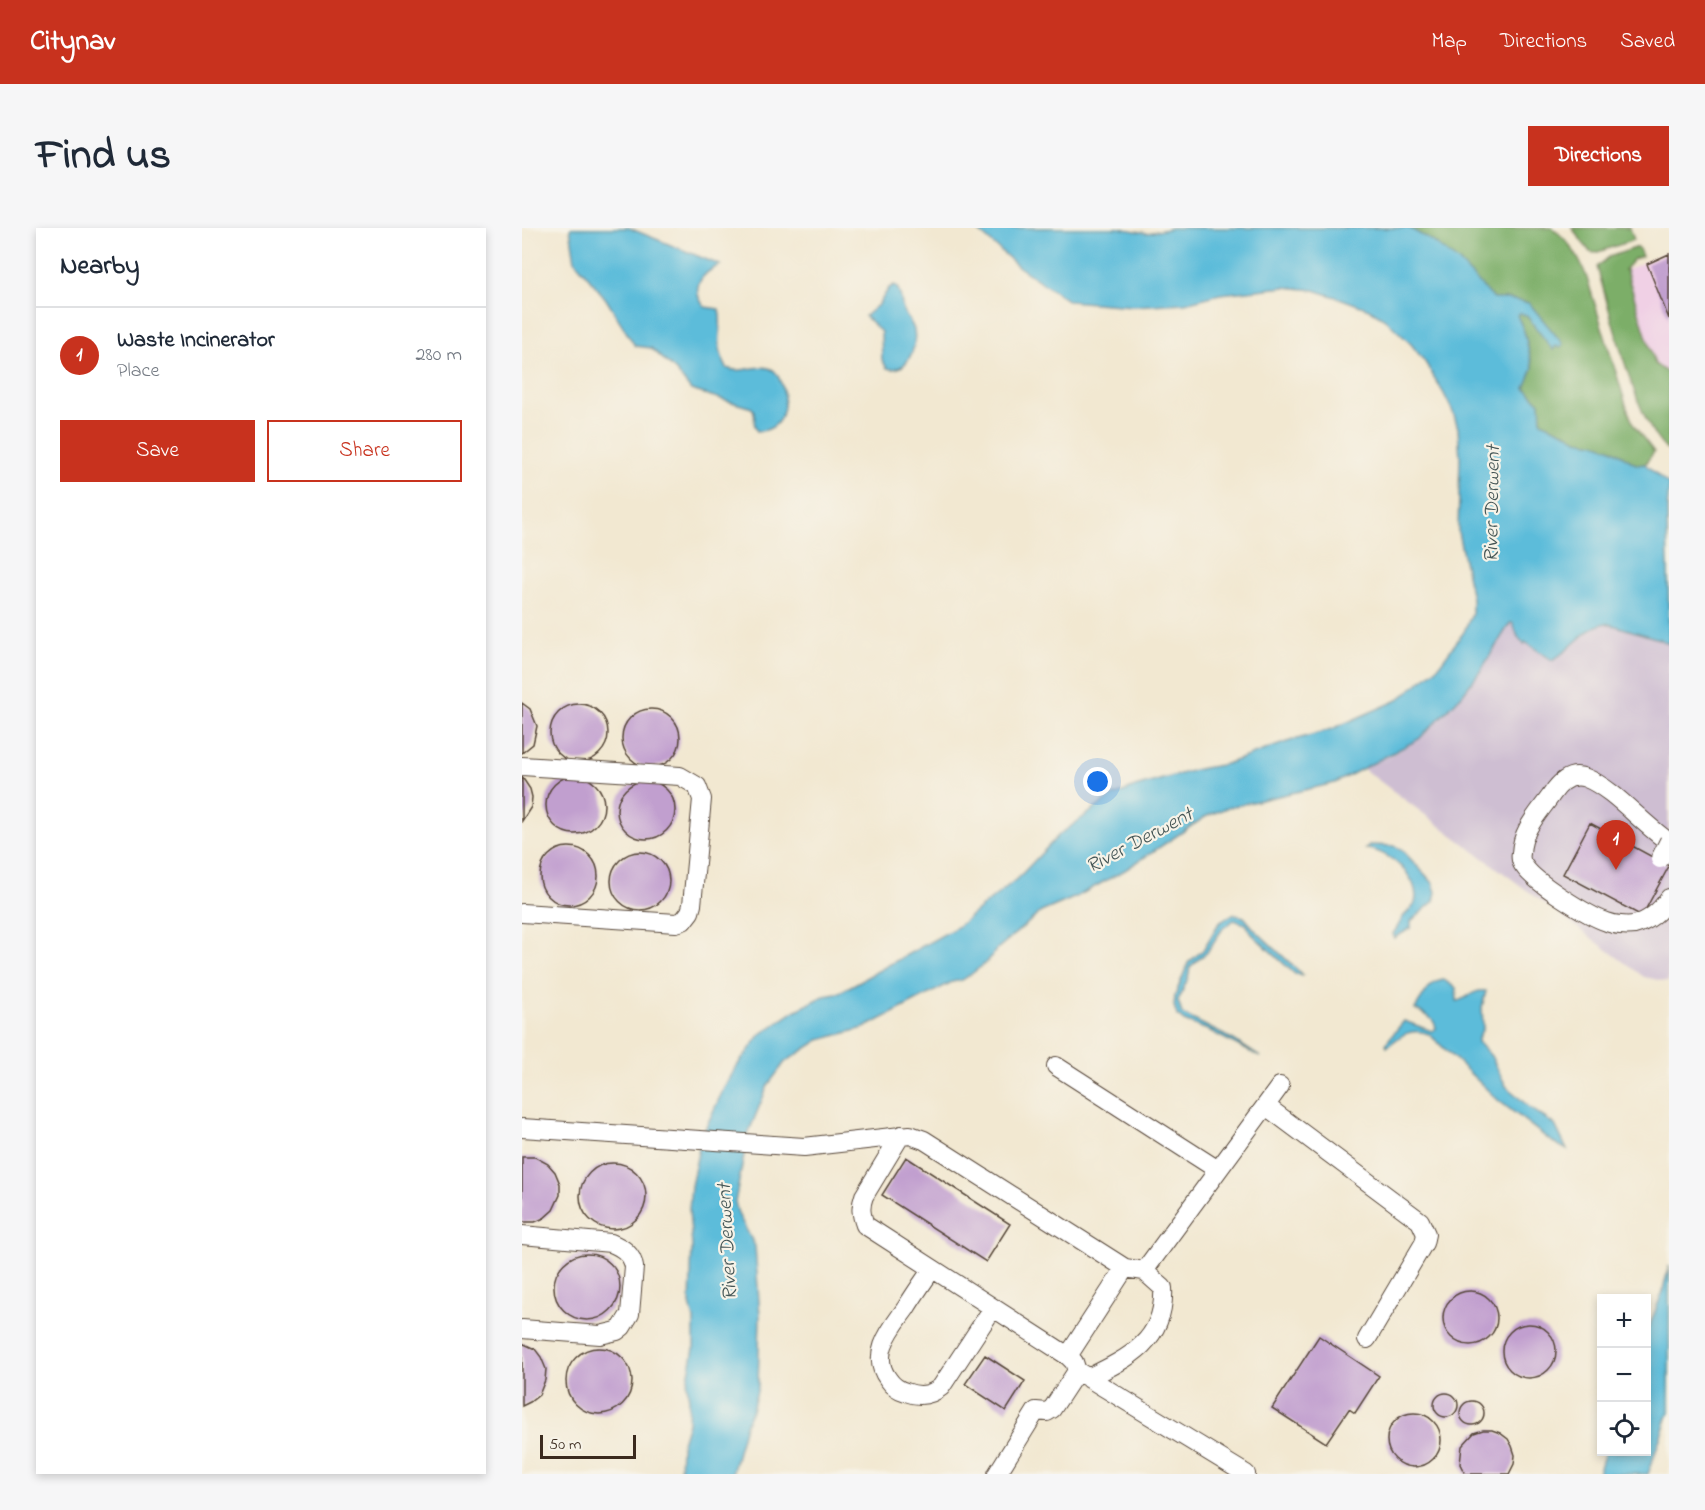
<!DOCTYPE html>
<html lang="en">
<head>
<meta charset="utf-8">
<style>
  :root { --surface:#fff; --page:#f6f6f7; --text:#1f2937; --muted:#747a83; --line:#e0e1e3; --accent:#c8321e }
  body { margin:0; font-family:"Indie Flower",sans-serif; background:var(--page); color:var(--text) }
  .controls { position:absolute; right:18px; bottom:18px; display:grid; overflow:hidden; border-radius:0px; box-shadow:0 3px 9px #0003 }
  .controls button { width:54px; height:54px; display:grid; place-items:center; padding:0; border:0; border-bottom:2px solid var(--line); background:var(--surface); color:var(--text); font:30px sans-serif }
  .scale { position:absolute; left:18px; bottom:15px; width:96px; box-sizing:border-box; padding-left:6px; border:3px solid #3b2a1e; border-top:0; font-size:16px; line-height:21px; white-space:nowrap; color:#3b2a1e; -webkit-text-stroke:4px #f7f3e8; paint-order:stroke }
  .you { position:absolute; left:576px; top:554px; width:21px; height:21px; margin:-15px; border:4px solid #fff; border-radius:50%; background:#1a73e8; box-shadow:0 0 0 9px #1a73e833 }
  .badge { display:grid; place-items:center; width:39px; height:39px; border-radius:50%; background:var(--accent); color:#fff; font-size:20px; font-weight:700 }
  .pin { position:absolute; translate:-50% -50px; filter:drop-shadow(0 2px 3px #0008) }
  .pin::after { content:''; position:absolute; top:32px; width:21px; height:18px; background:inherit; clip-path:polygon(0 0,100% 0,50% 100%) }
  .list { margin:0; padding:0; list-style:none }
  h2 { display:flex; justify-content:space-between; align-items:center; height:78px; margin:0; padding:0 24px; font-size:26px }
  h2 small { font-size:20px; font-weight:400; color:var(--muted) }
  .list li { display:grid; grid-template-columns:39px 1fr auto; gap:18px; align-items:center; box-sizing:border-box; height:96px; padding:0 24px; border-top:2px solid var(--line) }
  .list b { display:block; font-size:22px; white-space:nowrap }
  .list p { margin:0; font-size:20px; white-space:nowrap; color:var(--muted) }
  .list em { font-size:20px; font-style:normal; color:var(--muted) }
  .actions { display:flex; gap:12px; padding:18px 24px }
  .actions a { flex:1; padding:14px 0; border:2px solid var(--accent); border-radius:0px; text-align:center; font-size:21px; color:var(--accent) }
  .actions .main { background:var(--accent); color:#fff }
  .icon { flex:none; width:33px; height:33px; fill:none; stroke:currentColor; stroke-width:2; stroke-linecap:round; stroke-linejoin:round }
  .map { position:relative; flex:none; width:1147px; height:1246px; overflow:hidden; border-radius:0px }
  header { display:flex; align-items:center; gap:36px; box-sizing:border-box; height:84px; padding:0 30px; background:var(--accent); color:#fff }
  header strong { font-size:28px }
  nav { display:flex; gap:33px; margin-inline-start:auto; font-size:21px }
  .intro { display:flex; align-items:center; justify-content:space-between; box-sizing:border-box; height:144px; padding:0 36px }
  h1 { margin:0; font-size:42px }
  .button { padding:15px 27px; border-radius:0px; background:var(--accent); color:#fff; font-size:21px; font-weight:700 }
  main { display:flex; gap:36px; padding:0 36px }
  aside { flex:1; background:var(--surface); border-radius:0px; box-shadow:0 3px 9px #0003 }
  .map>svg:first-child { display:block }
  .built { fill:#f0d0e5 }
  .industrial { fill:#cebed2 }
  .forest { fill:#7cae68; stroke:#5c6c43; stroke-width:1.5 }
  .water { fill:#5cbcda; stroke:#4c737c; stroke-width:1.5 }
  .building { fill:#c19fcf }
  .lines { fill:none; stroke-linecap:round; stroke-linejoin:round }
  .minor-casing { stroke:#564639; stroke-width:20 }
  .minor { stroke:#fff; stroke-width:18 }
  .minor-bridge-casing { stroke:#564639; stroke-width:20; stroke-linecap:butt }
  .minor-bridge { stroke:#fff; stroke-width:18 }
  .labels { text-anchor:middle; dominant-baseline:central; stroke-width:4.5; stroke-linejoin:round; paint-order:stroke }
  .water-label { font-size:21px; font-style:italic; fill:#455656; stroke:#f7f3e8 }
</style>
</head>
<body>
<header>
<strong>Citynav</strong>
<nav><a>Map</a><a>Directions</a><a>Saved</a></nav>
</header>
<div class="intro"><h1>Find us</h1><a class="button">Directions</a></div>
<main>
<aside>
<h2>Nearby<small></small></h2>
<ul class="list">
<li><span class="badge">1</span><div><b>Waste Incinerator</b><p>Place</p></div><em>280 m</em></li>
</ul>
<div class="actions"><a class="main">Save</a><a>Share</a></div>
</aside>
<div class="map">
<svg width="1147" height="1246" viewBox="0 0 1147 1246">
  <rect width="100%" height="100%" fill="#f7f3e8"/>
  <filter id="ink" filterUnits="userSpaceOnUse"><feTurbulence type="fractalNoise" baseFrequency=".0167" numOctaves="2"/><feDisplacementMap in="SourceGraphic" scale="12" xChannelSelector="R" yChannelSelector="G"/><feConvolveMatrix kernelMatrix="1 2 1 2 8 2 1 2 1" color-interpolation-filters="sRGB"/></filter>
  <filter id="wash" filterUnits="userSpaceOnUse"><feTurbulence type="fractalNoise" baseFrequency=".008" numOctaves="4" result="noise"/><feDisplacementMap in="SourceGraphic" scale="24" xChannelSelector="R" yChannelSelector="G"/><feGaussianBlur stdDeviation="1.35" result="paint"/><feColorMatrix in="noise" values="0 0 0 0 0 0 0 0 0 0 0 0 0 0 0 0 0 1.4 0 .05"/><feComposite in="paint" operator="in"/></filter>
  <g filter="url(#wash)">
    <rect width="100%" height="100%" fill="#f2e8d1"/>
    <path class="built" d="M 1147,23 L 1147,177 L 1104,42 Z"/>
    <path class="industrial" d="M 988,395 L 991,395 L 996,409 L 1030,432 L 1045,422 L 1062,404 L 1075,397 L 1084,395 L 1137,411 L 1147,416 L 1146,754 L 1122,749 L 840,540 L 869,527 L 897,511 L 906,503 L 940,467 L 954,449 Z"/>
    <path class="forest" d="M 887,0 L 1030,0 C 1047,12 1056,28 1064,47 L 1105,180 L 1112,198 L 1132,224 L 1123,236 L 1115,237 L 1090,221 L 1073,215 L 1054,212 L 1049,207 L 1019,194 L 1018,175 L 1003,160 L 1011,139 L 1002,103 L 995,87 L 999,85 L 1005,88 L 1031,121 L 1034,118 L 1040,116 L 1007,75 L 986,71 L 972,71 L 937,34 L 910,13 Z
      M 1050,0 L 1108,0 L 1112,12 L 1073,25 L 1068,24 Z
      M 1116,19 L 1120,28 L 1112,31 L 1102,42 L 1104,42 L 1133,136 L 1147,146 L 1147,223 C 1116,204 1087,78 1075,39 L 1087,29 Z"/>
    <path class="water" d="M 48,0 L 107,0 L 198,37 C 179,45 167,61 183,79 L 197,81 C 202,103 191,116 205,140 C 219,147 238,134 251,142 C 256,145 258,153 260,158 C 266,179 260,203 235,203 C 229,196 236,187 230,180 L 169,162 L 154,143 L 129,120 L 113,118 L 84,71 L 53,33 Z
      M 453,0 L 597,0 L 625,5 L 650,0 L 887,0 L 910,13 L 937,34 L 972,71 L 986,71 L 1007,75 L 1041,116 L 1038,120 L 1034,118 L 1031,122 L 1005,88 L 999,85 L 995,87 L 1002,103 L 1011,140 L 1003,160 L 1018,175 L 1019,194 L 1049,207 L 1055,212 L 1073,215 L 1090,221 L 1115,237 L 1123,236 L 1147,257 L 1145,282 L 1147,416 L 1137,411 L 1084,395 C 1060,400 1051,422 1030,432 L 1003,414 L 1002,416 L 996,409 L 991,395 L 988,395 L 959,442 L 940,467 L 897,511 L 813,555 L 704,580 L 683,589 L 603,642 L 554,669 L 519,684 L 475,721 L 465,734 L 448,747 L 440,752 L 430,754 L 342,800 L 297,812 L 263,834 L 246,857 L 226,906 L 213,974 L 216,986 L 233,1018 L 238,1088 L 236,1159 L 230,1182 L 223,1197 L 210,1246 L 158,1246 L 159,1218 L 166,1195 L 167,1172 L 165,1155 L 172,1121 L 172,1092 L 168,1076 L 170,1017 L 167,982 L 169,958 L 179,910 L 202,860 L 215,838 L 239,806 L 273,783 L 302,768 L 314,766 L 329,758 L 435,699 L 497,649 L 537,607 L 589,569 L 613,559 L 676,541 L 704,536 L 768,513 L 810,501 L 876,472 L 916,439 L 942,404 L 950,385 L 950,370 L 936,304 L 938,230 L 936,200 L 931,184 L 921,164 L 903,134 L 889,116 L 863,91 L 847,81 L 820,71 L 792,62 L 762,59 L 698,66 L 663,75 L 611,78 L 547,73 L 497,39 Z
      M 372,57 C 379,61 379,74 381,82 C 384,90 390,94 392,102 C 395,119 386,146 365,140 L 360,132 L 359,104 L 343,88 L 357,76 L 367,60 Z
      M 847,617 L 872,618 L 879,621 L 911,655 L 914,664 L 912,673 L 889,693 L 889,700 L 872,710 L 871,706 C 875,700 878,695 881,689 C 885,684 891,681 893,675 C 900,650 865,621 843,621 Z
      M 711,686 L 722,689 L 733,702 L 781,747 L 773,746 L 730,706 L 724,696 L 712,692 L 701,700 L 685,724 L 668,739 L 666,750 L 656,773 L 660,786 L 710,811 L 738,829 L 688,803 L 662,793 L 655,787 L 652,778 L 653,768 L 666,735 L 681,722 L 697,695 Z
      M 922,752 L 934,760 L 935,773 C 946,771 951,761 964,763 L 960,779 L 961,800 L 956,810 L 956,814 L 969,828 L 984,858 L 1007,879 L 1033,897 L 1045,922 L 1029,913 L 976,872 L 907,806 C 889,799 879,807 865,819 L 864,815 L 882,793 L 910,803 L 914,800 C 912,789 902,786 893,781 C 900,771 907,753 922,752 Z
      M 1147,1038 L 1147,1184 L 1126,1246 L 1076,1246 L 1083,1224 L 1124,1224 L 1125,1104 L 1140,1065 Z"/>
    <g id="blocks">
      <path class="building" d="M 1147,26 L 1147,91 L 1125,36 Z
        M 0,475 L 8,481 L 15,498 L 11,516 L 0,525 Z
        M28 505a29 29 0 1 1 58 0a29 29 0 1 1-58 0Z
        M100 510a29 29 0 1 1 58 0a29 29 0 1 1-58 0Z
        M24 577a29 29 0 1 1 58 0a29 29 0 1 1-58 0Z
        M 0,549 L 8,561 L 10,569 L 9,579 L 0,593 Z
        M95 582a29 29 0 1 1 58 0a29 29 0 1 1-58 0Z
        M 1068,595 L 1147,638 L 1120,688 L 1041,646 Z
        M18 648a29 29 0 1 1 58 0a29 29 0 1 1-58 0Z
        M89 653a29 29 0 1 1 58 0a29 29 0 1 1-58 0Z
        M 0,929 L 13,929 L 26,936 L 33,944 L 38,956 L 38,967 L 31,982 L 22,990 L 13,994 L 0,994 Z
        M 384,929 L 488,996 L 464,1034 L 360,967 Z
        M58 968a33 33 0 1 1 66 0a33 33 0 1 1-66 0Z
        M32 1059a33 33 0 1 1 66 0a33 33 0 1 1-66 0Z
        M921 1090a27 27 0 1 1 54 0a27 27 0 1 1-54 0Z
        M980 1123a27 27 0 1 1 54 0a27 27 0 1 1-54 0Z
        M 797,1108 L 857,1148 L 833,1185 L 827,1181 L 804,1215 L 750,1180 Z
        M 0,1115 L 13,1121 L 19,1129 L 24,1141 L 23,1152 L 17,1167 L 8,1174 L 0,1178 Z
        M44 1153a33 33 0 1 1 66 0a33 33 0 1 1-66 0Z
        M 463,1127 L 503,1153 L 484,1183 L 443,1156 Z
        M912 1177a12 12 0 1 1 24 0a12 12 0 1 1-24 0Z
        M938 1185a12 12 0 1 1 24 0a12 12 0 1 1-24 0Z
        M865 1212a27 27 0 1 1 54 0a27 27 0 1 1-54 0Z
        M 961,1202 L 970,1202 L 978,1205 L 986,1211 L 990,1218 L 993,1227 L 992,1236 L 987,1246 L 943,1246 L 938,1236 L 940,1218 L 952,1205 Z"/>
    </g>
  </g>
  <g filter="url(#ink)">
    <use href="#blocks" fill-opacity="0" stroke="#564639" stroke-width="1.5"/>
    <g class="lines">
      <g class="minor-casing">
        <path id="minor" d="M 0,538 L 158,548 L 175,558 L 180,571 L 170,677 L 168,684 L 161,693 L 154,695 L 0,685
          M 1147,614 C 1120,596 1092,561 1064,550 C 1049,544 1038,554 1030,566 C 1017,585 1000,601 999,625 C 998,629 999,635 1002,638 C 1012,654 1066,688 1085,694 C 1092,697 1104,698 1112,697 C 1127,693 1139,682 1147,670
          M 534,838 L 696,942
          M 744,878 L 898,993 L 904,1006 L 902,1015 L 845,1111
          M 0,900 L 282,919 L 388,907 L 402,912 L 603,1040 L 622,1043 L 641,1060 C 644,1112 607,1130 566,1150
          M 379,907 L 342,968 C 338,979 339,986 343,997 L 546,1128 L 552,1134 L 555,1143 L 724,1246
          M 0,1007 L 89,1015 C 101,1020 110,1026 112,1039 L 108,1086 L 100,1099 L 95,1103 L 78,1107 L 0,1101
          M 410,1041 C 401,1054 392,1067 384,1080 C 370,1100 347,1126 366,1151 C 370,1157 376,1162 384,1164 C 397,1169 408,1168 419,1159 L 471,1080
          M 622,1043 L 758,858
          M 546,1128 L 603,1040
          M 475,1246 L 514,1183 L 525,1184 L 530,1181 L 555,1143"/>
      </g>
      <use href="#minor" class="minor"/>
      <g class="minor-bridge-casing">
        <path id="minor-bridge" d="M 1138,631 L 1147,613"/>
      </g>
      <use href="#minor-bridge" class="minor-bridge"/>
    </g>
  </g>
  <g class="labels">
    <g class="water-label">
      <text transform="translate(971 276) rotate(-89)">River Derwent</text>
      <text transform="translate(618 613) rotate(-28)">River Derwent</text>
      <text transform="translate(206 1014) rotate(-93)">River Derwent</text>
    </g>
  </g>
</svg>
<div class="controls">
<button>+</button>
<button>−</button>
<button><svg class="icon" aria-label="locate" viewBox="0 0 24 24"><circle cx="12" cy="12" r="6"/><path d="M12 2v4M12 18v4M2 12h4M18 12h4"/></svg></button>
</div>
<div class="scale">50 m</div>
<div class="you"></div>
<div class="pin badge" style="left:1094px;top:642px">1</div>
</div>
</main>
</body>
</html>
